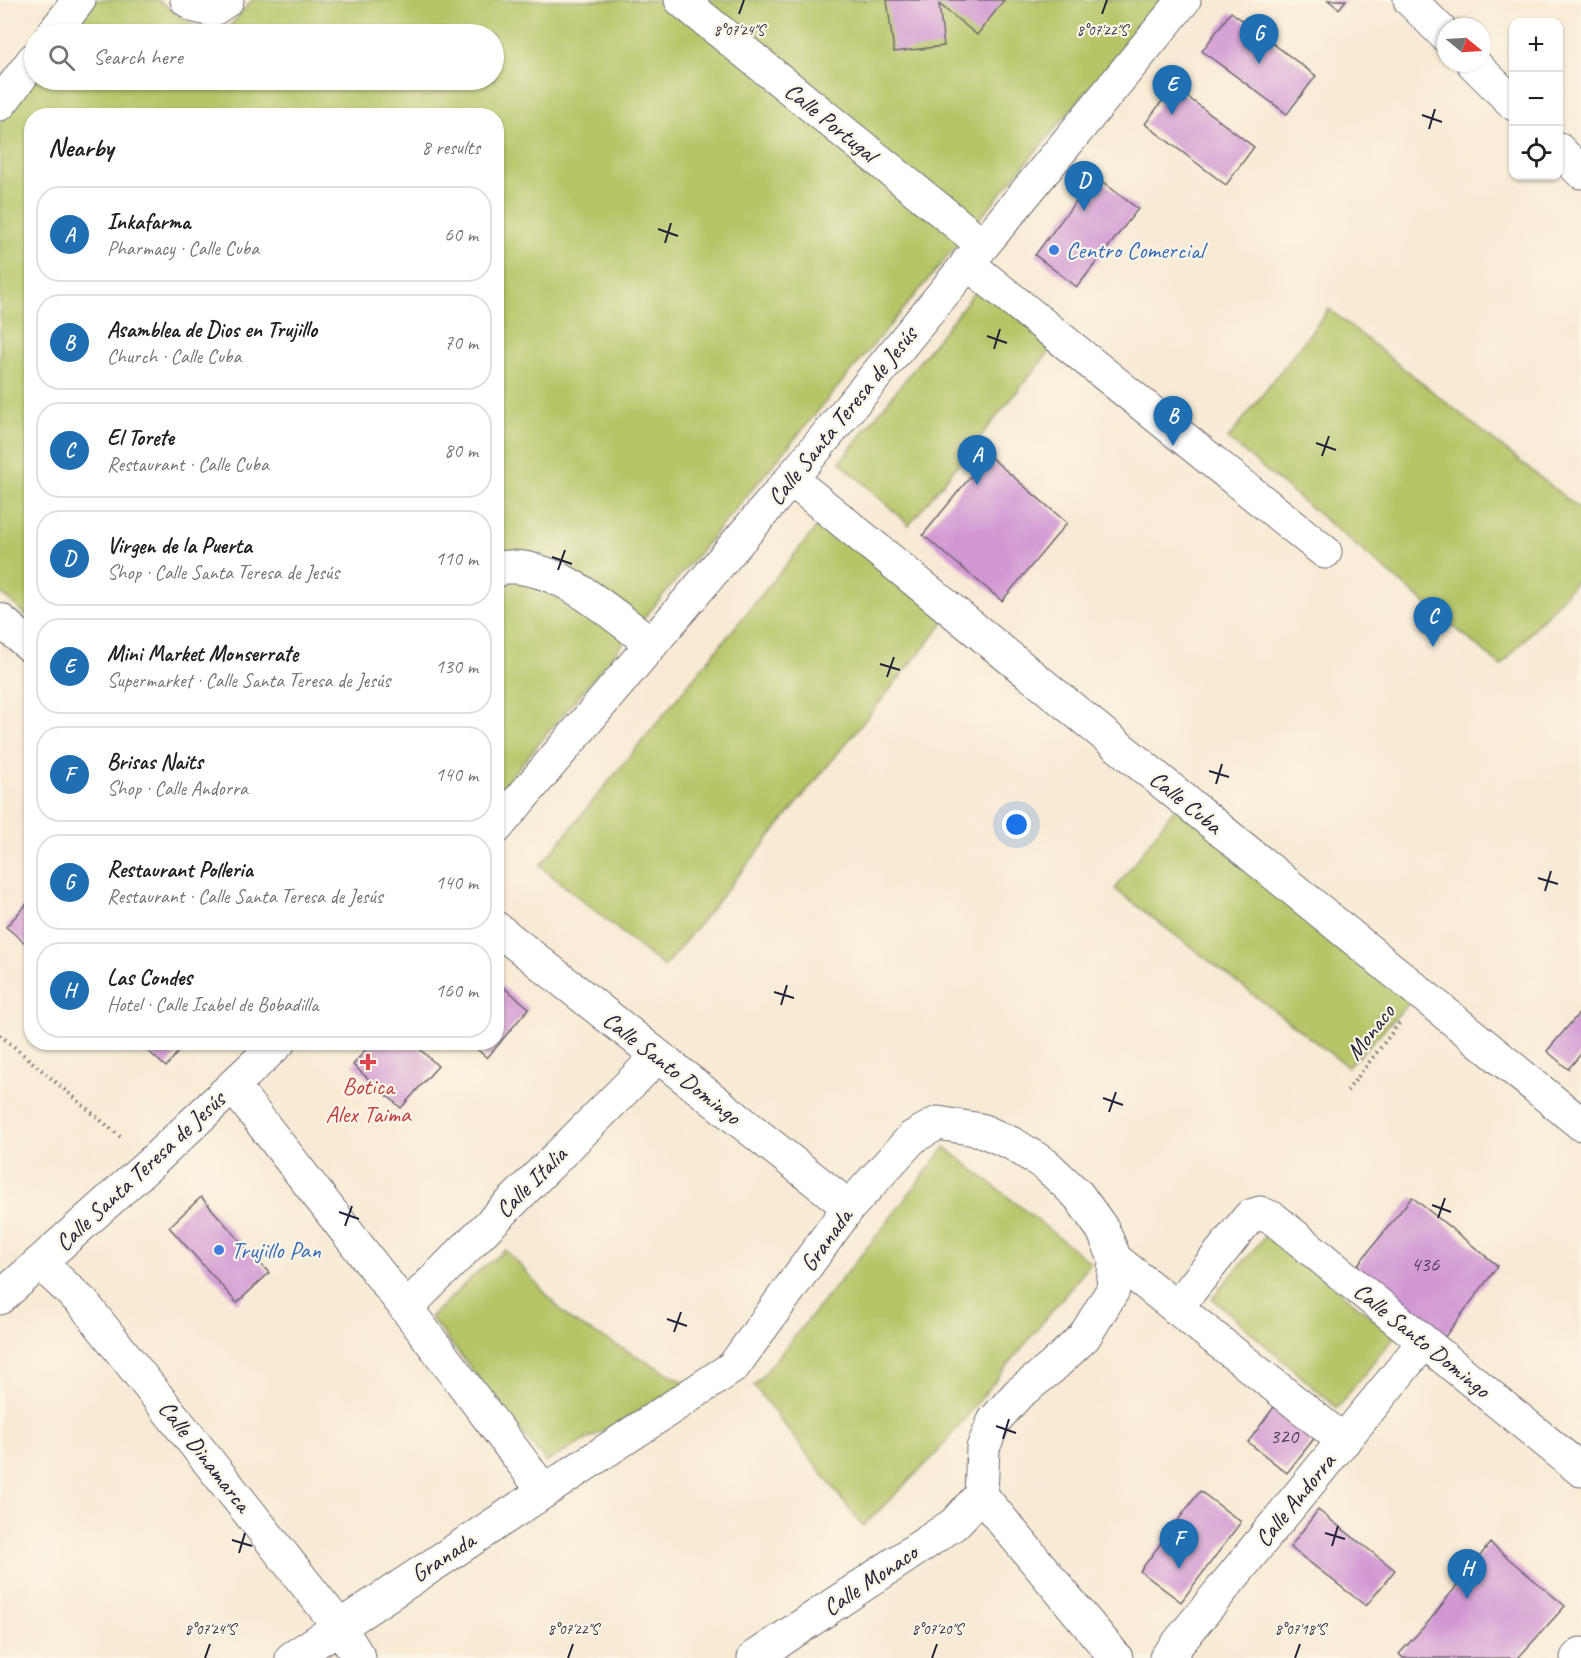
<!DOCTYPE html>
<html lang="en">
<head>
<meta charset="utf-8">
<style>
  :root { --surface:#fff; --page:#f2f2f2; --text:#202124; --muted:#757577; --line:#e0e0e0; --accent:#1f6fb2 }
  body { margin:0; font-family:Caveat,sans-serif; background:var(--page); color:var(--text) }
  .controls { position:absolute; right:18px; top:18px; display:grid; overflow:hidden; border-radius:12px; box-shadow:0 2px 4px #0004 }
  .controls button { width:54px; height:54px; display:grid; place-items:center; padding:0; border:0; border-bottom:2px solid var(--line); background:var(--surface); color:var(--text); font:30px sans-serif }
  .compass { position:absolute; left:1437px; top:18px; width:54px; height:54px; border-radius:50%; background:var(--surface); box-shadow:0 2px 4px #0004; rotate:108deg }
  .you { position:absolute; left:1017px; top:825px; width:21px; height:21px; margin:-15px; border:4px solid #fff; border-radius:50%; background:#1a73e8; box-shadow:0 0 0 9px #1a73e833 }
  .badge { display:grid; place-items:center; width:39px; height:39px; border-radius:50%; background:var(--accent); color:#fff; font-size:20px; font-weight:700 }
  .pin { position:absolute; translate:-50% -50px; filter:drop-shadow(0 2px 3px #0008) }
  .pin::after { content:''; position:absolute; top:32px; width:21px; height:18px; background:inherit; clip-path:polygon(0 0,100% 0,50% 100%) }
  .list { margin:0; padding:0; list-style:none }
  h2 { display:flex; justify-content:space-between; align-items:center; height:78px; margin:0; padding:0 24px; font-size:26px }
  h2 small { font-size:20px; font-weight:400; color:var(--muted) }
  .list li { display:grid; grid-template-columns:39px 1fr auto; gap:18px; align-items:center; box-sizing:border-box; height:96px; margin:0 12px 12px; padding:0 12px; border:2px solid var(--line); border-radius:24px }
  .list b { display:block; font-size:22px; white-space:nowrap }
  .list p { margin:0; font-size:20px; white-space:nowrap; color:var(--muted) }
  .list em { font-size:20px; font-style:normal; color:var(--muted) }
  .icon { flex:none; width:33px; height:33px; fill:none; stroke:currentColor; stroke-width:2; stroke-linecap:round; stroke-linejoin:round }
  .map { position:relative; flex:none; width:1581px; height:1658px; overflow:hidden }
  .search { position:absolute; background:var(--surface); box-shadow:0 2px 4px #0004; left:24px; top:24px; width:480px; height:66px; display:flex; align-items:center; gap:15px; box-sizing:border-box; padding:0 21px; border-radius:33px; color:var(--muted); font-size:22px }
  .panel { position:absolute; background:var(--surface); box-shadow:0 2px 4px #0004; left:24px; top:108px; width:480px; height:942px; border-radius:24px }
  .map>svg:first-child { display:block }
  .green { fill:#b6c567; stroke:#6c7451; stroke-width:1.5 }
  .building { fill:#d197d3 }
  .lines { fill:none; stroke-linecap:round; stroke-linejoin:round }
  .minor-casing { stroke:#6d6871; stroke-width:35 }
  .path { stroke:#6d6871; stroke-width:4; stroke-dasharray:1.5 4.5; stroke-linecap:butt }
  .minor { stroke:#fff; stroke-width:33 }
  .ticks { fill:none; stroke:#22223b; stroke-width:2 }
  .shop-dot { fill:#3f7fe0; stroke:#fcf5e5; stroke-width:2 }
  .health-dot { fill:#e0444e; stroke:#fcf5e5; stroke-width:2 }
  .labels { text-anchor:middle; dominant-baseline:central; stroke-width:4.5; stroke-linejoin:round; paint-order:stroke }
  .number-label { font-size:21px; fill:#4e3f61 }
  .street-label { font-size:24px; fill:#22223b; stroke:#fcf5e5 }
  .shop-label { font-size:24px; fill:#366cbe; stroke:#fcf5e5; text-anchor:start }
  .health-label { font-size:24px; fill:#be3a42; stroke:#fcf5e5 }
  .ticks-label { font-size:15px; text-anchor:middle; fill:#22223b; stroke:#fcf5e5; stroke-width:4.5; stroke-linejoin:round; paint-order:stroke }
</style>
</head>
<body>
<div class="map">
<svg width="1581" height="1658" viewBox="0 0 1581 1658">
  <rect width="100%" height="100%" fill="#fcf5e5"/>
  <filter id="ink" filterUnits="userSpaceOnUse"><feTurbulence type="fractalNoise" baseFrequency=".0167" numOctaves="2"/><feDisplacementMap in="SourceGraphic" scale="12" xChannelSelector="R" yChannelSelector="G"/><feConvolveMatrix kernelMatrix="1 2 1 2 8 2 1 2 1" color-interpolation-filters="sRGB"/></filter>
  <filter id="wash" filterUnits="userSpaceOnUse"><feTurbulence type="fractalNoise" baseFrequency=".008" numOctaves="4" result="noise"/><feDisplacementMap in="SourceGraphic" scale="24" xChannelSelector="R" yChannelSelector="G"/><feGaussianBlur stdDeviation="1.35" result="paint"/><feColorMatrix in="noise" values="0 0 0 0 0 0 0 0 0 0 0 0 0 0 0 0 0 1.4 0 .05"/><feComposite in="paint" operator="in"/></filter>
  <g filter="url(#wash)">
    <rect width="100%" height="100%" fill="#f8ead4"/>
    <path class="green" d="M 92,0 L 158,0 L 206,34 L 66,34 Z
      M 252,0 L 1163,0 L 497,793 L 496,116 L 32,116 L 31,619 L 0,592 L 0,123 L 34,77 L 34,80 L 494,80 L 494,34 L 223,34 Z
      M 980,285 L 1053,347 L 909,525 L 840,462 Z
      M 1329,309 L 1581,510 L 1581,576 L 1501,666 L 1228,439 Z
      M 825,517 L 948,618 L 664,967 L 540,866 Z
      M 1179,802 L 1419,993 L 1348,1067 L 1115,889 Z
      M 945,1147 L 1091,1263 L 935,1455 L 863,1526 L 754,1386 L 875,1238 Z
      M 1268,1233 L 1395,1336 L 1337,1408 L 1212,1298 Z
      M 506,1250 L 570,1320 L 688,1384 L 546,1462 L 430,1317 L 481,1269 Z"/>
    <g id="blocks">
      <path class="building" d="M 887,0 L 1004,0 L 977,35 L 939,4 L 944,46 L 894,52 Z
        M 1328,0 L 1346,0 L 1339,9 Z
        M 1231,12 L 1316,76 L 1287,114 L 1202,51 Z
        M 1173,86 L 1254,147 L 1226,185 L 1145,124 Z
        M 1095,176 L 1138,209 L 1077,287 L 1035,255 Z
        M 988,455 L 1067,523 L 1002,601 L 923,535 Z
        M 32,898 L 32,949 L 6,927 Z
        M 496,981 L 529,1008 L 487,1058 L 469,1042 L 496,1042 Z
        M 1581,1011 L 1581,1054 L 1568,1069 L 1547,1051 Z
        M 138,1042 L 186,1042 L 166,1067 Z
        M 372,1042 L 412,1042 L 438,1066 L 401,1108 L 353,1065 Z
        M 201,1197 L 269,1273 L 237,1303 L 169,1227 Z
        M 1412,1197 L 1498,1266 L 1444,1338 L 1356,1267 Z
        M 1280,1399 L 1320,1431 L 1287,1473 L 1248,1442 Z
        M 1200,1491 L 1241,1522 L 1181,1602 L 1140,1571 Z
        M 1318,1510 L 1395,1570 L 1366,1606 L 1290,1547 Z
        M 1490,1543 L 1565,1606 L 1518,1658 L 1403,1658 L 1399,1654 L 1430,1620 Z"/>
    </g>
  </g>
  <g filter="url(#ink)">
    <use href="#blocks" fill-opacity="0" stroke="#6d6871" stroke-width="1.5"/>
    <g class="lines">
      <g class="minor-casing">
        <path id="minor" d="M 187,0 L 195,6 L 212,10 L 227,0
          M 681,0 L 982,244
          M 1410,0 L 1446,36
          M 53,34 L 79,0
          M 1473,63 L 1514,104
          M 0,104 L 34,59
          M 1558,149 L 1581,172
          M 967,263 L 1325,552
          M 791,479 L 1581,1124
          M 496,571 C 503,566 507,567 514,567 C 566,570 611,614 652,644
          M 0,620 L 32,647
          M 496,828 L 791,479 L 1184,0
          M 496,928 L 849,1207
          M 233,1086 L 406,1308 L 544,1491
          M 1115,1259 L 1344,1441
          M 40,1263 L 83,1303 L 339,1626 L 359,1658
          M 0,1298 L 151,1163 L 279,1042
          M 406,1308 L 657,1057
          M 1176,1308 L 1250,1216 L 1260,1213 L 1274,1219 L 1581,1470
          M 981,1495 L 1116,1658
          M 292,1658 L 733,1367 L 849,1207 L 913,1137 L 938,1123 L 981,1130 L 1013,1144 L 1046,1165 L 1078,1195 L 1103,1230 L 1115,1259 L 1113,1290 L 1084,1337 L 1051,1368 L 1018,1394 L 994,1421 L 983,1448 L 981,1495
          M 754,1658 L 954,1524 L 981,1495
          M 1166,1658 L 1424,1342
          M 1577,1658 L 1581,1654"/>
      </g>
      <path class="path" d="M 0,1035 L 123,1139
        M 1347,1091 L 1401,1021"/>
      <use href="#minor" class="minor"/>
    </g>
  </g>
  <path class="ticks" d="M 739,14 L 744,0M 1102,14 L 1107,0M 1422,115 L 1442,122M 1429,129 L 1435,109M 658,229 L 678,236M 665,243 L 671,223M 987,336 L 1007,343M 994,349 L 1000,329M 1316,443 L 1336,450M 1322,456 L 1329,436M 552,557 L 572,564M 558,570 L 565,550M 880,664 L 900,670M 887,677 L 894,657M 1209,771 L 1229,777M 1216,784 L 1222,764M 1538,878 L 1558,884M 1545,891 L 1551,871M 774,992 L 794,998M 781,1005 L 787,985M 1103,1098 L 1123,1105M 1109,1112 L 1116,1092M 1432,1205 L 1451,1212M 339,1212 L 359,1219M 1438,1218 L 1445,1198M 345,1226 L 352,1206M 667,1319 L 687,1326M 674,1332 L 681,1312M 996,1426 L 1016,1433M 1003,1439 L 1009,1419M 1325,1533 L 1345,1539M 232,1540 L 252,1546M 1332,1546 L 1338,1526M 239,1553 L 245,1533M 205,1658 L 210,1644M 568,1658 L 573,1644M 932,1658 L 937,1644M 1295,1658 L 1300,1644"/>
  <g class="shop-dot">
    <circle cx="1054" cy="250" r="6"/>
    <circle cx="219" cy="1250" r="6"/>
  </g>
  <path class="health-dot" d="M365 1053h6v6h6v6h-6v6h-6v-6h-6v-6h6z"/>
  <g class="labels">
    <g class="number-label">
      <text x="1425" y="1264">436</text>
      <text x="1284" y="1436">320</text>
    </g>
    <g class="street-label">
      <text transform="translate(831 122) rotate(39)">Calle Portugal</text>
      <text transform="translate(842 416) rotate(-51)">Calle Santa Teresa de Jesús</text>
      <text transform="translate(1186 802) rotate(39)">Calle Cuba</text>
      <text transform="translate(1370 1032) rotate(-52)">Monaco</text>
      <text transform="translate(672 1068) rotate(38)">Calle Santo Domingo</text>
      <text transform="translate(140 1171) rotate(-43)">Calle Santa Teresa de Jesús</text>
      <text transform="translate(531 1182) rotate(-45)">Calle Italia</text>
      <text transform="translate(826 1240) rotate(-54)">Granada</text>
      <text transform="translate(1422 1340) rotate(39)">Calle Santo Domingo</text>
      <text transform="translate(205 1456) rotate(52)">Calle Dinamarca</text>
      <text transform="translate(1295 1500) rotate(-51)">Calle Andorra</text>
      <text transform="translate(443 1557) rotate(-33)">Granada</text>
      <text transform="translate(870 1580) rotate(-34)">Calle Monaco</text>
    </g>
    <g class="shop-label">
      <text x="1066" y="250">Centro Comercial</text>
      <text x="231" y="1250">Trujillo Pan</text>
    </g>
    <g class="health-label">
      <text x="368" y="1086">Botica<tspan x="368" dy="28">Alex Taima</tspan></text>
    </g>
  </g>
  <g class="ticks-label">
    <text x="739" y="35">8°07'24"S</text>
    <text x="1102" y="35">8°07'22"S</text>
    <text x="210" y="1634">8°07'24"S</text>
    <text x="573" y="1634">8°07'22"S</text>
    <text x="937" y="1634">8°07'20"S</text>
    <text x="1300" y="1634">8°07'18"S</text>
  </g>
</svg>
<div class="controls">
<button>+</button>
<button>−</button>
<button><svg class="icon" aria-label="locate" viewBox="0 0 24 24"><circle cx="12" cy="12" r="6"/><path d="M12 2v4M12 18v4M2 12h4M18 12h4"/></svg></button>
</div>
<svg class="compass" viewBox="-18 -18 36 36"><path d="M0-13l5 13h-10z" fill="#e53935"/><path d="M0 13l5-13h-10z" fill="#757577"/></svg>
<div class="you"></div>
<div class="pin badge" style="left:977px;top:485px">A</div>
<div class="pin badge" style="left:1173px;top:446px">B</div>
<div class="pin badge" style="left:1433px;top:647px">C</div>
<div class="pin badge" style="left:1084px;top:211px">D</div>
<div class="pin badge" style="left:1172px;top:115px">E</div>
<div class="pin badge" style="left:1179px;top:1569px">F</div>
<div class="pin badge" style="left:1259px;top:64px">G</div>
<div class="pin badge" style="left:1467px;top:1599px">H</div>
<div class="search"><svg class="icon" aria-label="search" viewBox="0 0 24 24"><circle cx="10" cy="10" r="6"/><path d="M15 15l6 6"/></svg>Search here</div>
<section class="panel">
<h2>Nearby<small>8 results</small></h2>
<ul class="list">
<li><span class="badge">A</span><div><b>Inkafarma</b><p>Pharmacy · Calle Cuba</p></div><em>60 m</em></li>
<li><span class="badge">B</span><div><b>Asamblea de Dios en Trujillo</b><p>Church · Calle Cuba</p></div><em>70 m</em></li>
<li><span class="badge">C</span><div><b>El Torete</b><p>Restaurant · Calle Cuba</p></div><em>80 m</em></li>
<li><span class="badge">D</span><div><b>Virgen de la Puerta</b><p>Shop · Calle Santa Teresa de Jesús</p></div><em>110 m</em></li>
<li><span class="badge">E</span><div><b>Mini Market Monserrate</b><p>Supermarket · Calle Santa Teresa de Jesús</p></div><em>130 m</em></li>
<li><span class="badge">F</span><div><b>Brisas Naits</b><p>Shop · Calle Andorra</p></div><em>140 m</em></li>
<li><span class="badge">G</span><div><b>Restaurant Polleria</b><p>Restaurant · Calle Santa Teresa de Jesús</p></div><em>140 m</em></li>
<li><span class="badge">H</span><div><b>Las Condes</b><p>Hotel · Calle Isabel de Bobadilla</p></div><em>160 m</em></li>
</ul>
</section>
</div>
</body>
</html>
